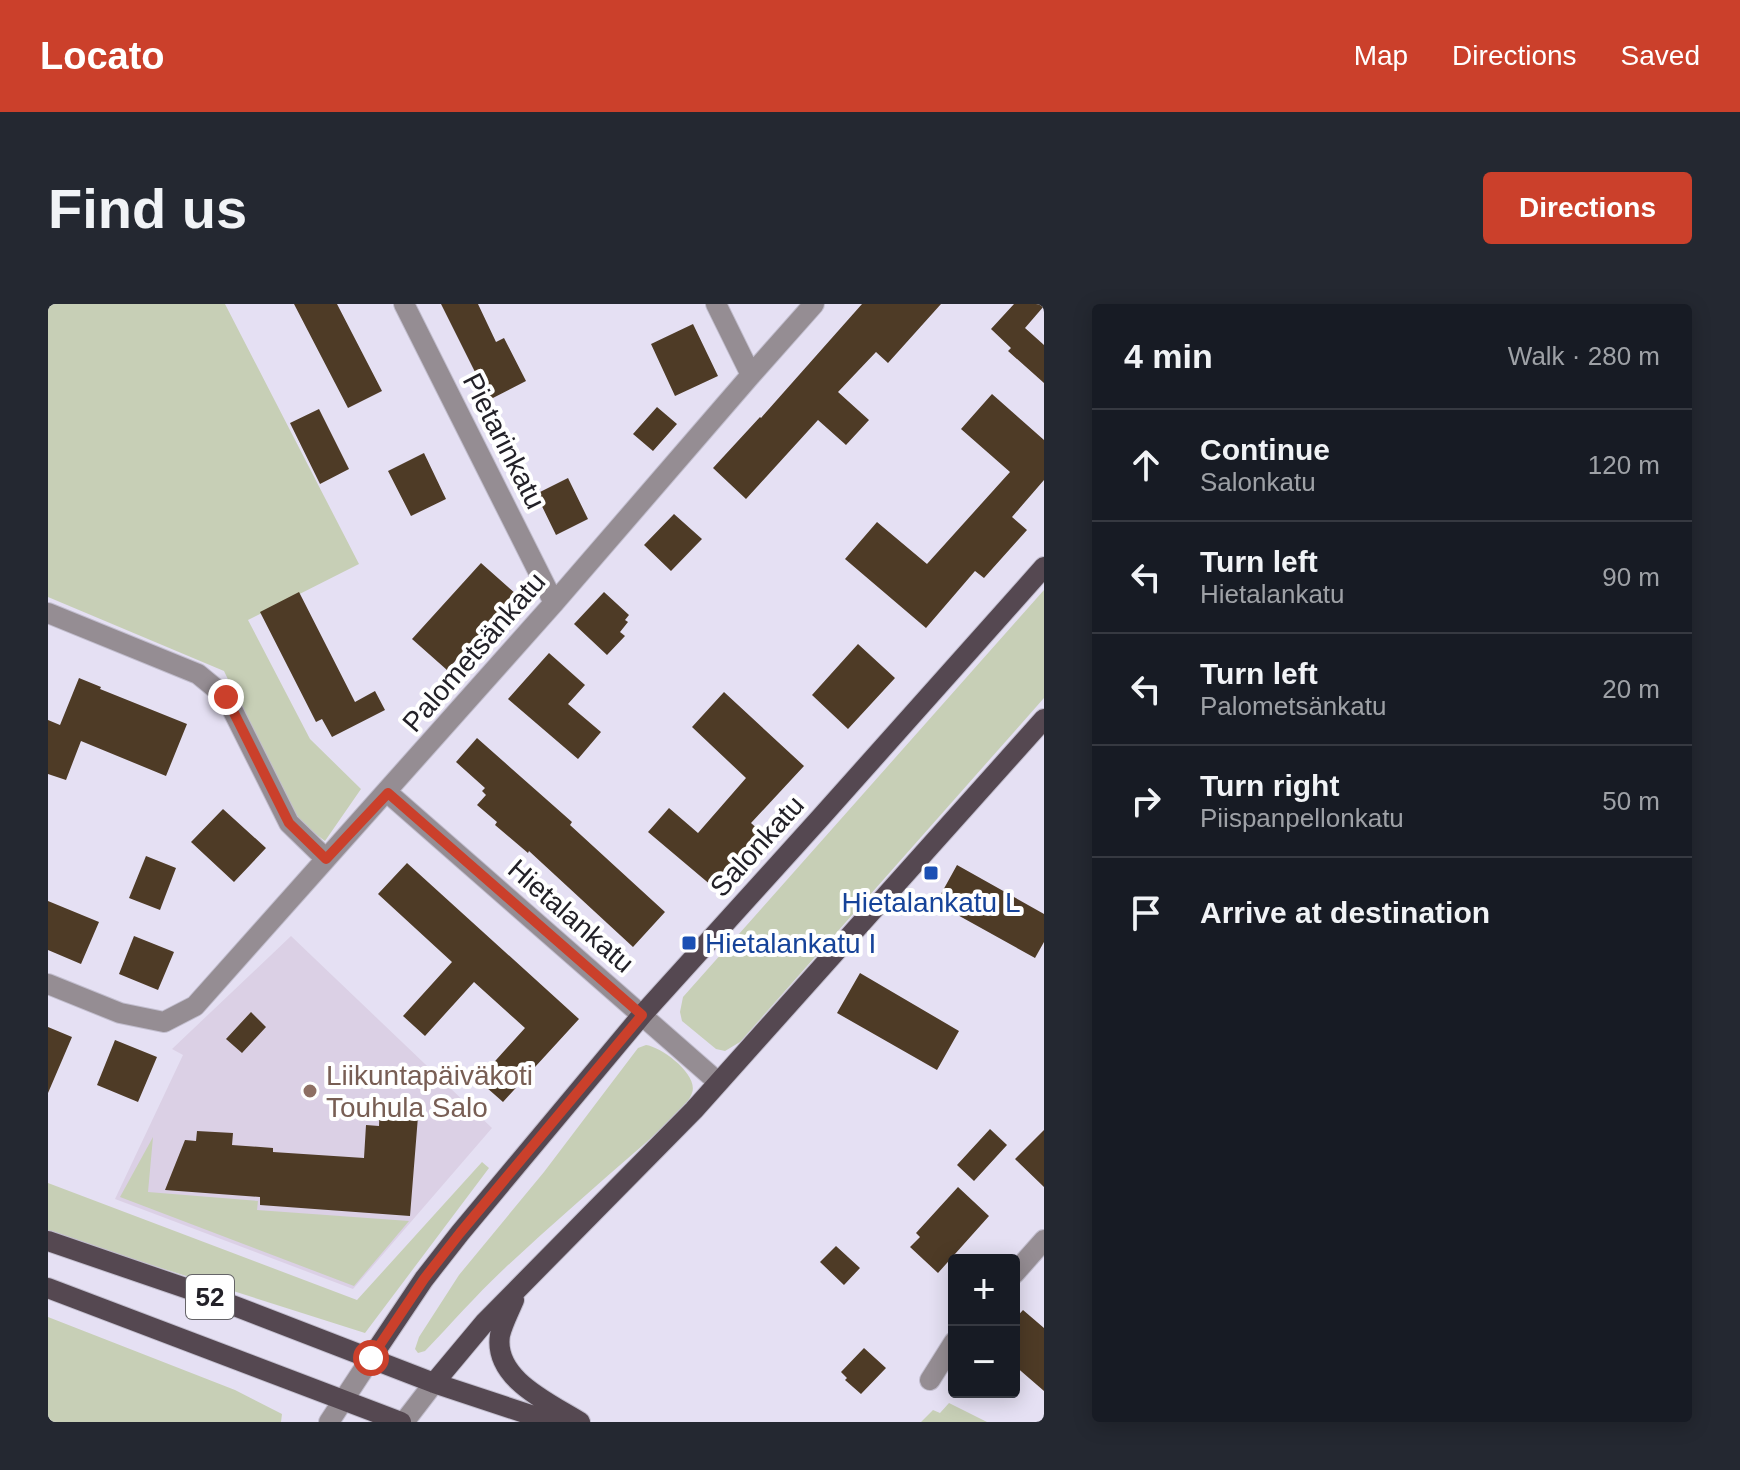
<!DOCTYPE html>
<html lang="en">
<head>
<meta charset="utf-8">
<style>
  :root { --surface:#171b24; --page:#242831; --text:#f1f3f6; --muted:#9ea1a6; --line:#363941; --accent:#cb402b }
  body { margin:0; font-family:Helvetica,sans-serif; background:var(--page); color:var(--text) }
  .controls { position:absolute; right:24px; bottom:24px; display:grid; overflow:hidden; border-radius:8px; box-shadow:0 4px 20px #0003 }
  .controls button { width:72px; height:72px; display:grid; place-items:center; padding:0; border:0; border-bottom:2px solid var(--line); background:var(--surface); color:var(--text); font:40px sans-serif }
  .stop { position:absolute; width:24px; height:24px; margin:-18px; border:6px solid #cb402b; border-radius:50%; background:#fff }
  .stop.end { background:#cb402b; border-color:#fff; box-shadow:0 2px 8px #0008 }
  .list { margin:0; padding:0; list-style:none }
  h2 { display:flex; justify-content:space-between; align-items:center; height:104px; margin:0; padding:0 32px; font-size:34px }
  h2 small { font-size:26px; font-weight:400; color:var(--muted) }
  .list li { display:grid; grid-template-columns:52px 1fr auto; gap:24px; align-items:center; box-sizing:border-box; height:112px; padding:0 32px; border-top:2px solid var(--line) }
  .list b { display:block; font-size:30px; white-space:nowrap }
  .list p { margin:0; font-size:26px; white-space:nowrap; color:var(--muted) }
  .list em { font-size:26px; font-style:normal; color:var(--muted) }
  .icon { flex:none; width:44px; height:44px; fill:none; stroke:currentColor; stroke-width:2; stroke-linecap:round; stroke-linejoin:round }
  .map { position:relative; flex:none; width:996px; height:1118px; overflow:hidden; border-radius:8px }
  header { display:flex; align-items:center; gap:48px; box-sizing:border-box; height:112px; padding:0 40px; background:var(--accent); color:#fff }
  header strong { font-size:38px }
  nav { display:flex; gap:44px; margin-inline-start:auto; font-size:28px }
  .intro { display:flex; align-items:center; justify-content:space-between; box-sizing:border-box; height:192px; padding:0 48px }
  h1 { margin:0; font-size:56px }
  .button { padding:20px 36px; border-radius:8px; background:var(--accent); color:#fff; font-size:28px; font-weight:700 }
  main { display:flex; gap:48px; padding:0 48px }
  aside { flex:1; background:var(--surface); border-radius:8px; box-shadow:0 4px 20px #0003 }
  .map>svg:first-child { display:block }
  .education { fill:#dbd0e5 }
  .green { fill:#c7cfb6 }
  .building { fill:#4e3b26 }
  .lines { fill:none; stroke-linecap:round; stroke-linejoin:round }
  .minor-casing { stroke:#c2bece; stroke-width:22 }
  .major-casing { stroke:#c2bece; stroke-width:22 }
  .minor { stroke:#958d93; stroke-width:20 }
  .major { stroke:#554851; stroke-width:20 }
  .route { stroke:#cb402b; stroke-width:10 }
  .transit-dot { fill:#1a4fb4; stroke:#fff; stroke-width:3 }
  .education-dot { fill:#8d6e63; stroke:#fff; stroke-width:3 }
  .labels { text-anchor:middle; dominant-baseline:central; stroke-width:8; stroke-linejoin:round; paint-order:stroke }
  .shield { fill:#fff; stroke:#656468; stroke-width:2 }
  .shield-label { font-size:26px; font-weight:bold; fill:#232128 }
  .street-label { font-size:28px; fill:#232128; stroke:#fff }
  .transit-label { font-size:28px; fill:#164399; stroke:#fff }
  .education-label { font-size:28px; fill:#785e54; stroke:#fff; text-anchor:start }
</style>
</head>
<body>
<header>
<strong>Locato</strong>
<nav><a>Map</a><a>Directions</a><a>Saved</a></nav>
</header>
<div class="intro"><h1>Find us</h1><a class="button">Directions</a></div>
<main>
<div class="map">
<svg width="996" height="1118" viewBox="0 0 996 1118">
  <rect width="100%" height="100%" fill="#e5e0f3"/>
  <path class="education" d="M 243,632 L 444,824 L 305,985 L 67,895 L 135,751 L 124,745 Z"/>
  <path class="green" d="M 0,0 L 177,0 L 311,260 L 200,316 L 262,435 L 313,485 L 277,537 L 247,515 L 176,367 L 0,293 Z
    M 996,286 L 996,394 L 692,738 L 677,747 L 668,745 L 634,717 L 632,708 L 635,693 Z
    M 598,741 C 614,743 651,771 644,789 C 640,803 605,832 594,842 C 548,882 502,922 457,964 C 429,990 404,1019 377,1047 L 370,1049 L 367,1045 L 371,1033 L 411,971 L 496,868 L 590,744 Z
    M 105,833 L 100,888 L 210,897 L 209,906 L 361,917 L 306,982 L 72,893 Z
    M 434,858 L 441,864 L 317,1029 L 0,928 L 0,879 L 309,996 Z
    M 0,1013 L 187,1086 L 234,1110 L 233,1118 L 0,1118 Z
    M 901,1099 L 939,1118 L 873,1118 L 885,1106 L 892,1109 Z"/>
  <path class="building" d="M 246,0 L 289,0 L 334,87 L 300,104 Z
    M 393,0 L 430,0 L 448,38 L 456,34 L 478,77 L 441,96 Z
    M 814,0 L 893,0 L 840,59 L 828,48 L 790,88 L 821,116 L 798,141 L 770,116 L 698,195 L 665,164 L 712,113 L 713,114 Z
    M 966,0 L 996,0 L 996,2 L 977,24 L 996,41 L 996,79 L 960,47 L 963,44 L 943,25 Z
    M 645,20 L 670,72 L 627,92 L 603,40 Z
    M 944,90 L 996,136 L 996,176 L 964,213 L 979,226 L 936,274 L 927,267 L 878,324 L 797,255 L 829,218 L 879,260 L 962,168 L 913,125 Z
    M 609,103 L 629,120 L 605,147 L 585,130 Z
    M 271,105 L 301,165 L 272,180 L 242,119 Z
    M 376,149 L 398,195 L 363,212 L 340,167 Z
    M 520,174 L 540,215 L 508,231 L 488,190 Z
    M 626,210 L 654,235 L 623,267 L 596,241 Z
    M 433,259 L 468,290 L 399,366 L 364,335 Z
    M 251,288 L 307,398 L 327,387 L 337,406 L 284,433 L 274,415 L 268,418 L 212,308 Z
    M 556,288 L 581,311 L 577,316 L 580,318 L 572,328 L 577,332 L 559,351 L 526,320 Z
    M 810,340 L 847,374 L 800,425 L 764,391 Z
    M 501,349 L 537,381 L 520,400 L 553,428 L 530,455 L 460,395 Z
    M 31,374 L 53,383 L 52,385 L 139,420 L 118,472 L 33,437 L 18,476 L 0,470 L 0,416 L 12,421 Z
    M 676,388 L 756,462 L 703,519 L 712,527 L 664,582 L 600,528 L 621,504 L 650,529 L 698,474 L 644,423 Z
    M 429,434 L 524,518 L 522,521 L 617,608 L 585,643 L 481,547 L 480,549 L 447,521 L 449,518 L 429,501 L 438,491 L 434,487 L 437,484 L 408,458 Z
    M 175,505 L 218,544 L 186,578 L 143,538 Z
    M 98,552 L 128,564 L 112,606 L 81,594 Z
    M 359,559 L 531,715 L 455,798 L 430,776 L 477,724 L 426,678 L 377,732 L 355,712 L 404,658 L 330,590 Z
    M 909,561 L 996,610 L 996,638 L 987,654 L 888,599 Z
    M 0,597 L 51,618 L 33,660 L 0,646 Z
    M 86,632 L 126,648 L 110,686 L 71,670 Z
    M 812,669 L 911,727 L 889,766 L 789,709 Z
    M 203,708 L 218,723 L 194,749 L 178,735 Z
    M 0,723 L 24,733 L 0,789 Z
    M 67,736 L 109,753 L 90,798 L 49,781 Z
    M 332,797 L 371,800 L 362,912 L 212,901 L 212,893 L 117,886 L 137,836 L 148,837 L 149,827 L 185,829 L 184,841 L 225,844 L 225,848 L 316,854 L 318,821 L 331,822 Z
    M 942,825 L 959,841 L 926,877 L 909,861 Z
    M 996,826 L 996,883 L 967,855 Z
    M 910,883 L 941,912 L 890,969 L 862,943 L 872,933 L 868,929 Z
    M 788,942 L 812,964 L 796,981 L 772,958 Z
    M 975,1006 L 996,1024 L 996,1087 L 966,1061 L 966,1016 Z
    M 816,1044 L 838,1064 L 813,1090 L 797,1076 L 799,1074 L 793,1068 Z"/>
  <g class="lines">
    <g class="minor-casing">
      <path id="minor" d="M 356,0 L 506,299
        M 668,0 L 703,71
        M 0,309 L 150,370 L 178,393 L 241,519 L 278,555
        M 340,489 L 670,778
        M 0,680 L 72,709 L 116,718 L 147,702 L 506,299 L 703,71 L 766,0
        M 966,970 L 996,936
        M 882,1076 L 906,1038
        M 281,1118 L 323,1054
        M 356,1118 L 386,1079"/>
    </g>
    <g class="major-casing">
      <path id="major" d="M 0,937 L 158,991 L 386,1079 L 504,1118
        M 0,984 L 353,1118
        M 466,996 C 461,1008 455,1019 452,1031 C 445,1075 502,1099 532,1118
        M 323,1054 L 376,975 L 412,929 L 594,711 L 774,512 L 996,263
        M 386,1079 L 437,1018 L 646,806 L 996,415"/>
    </g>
    <use href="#minor" class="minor"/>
    <use href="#major" class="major"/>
  </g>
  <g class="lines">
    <path class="route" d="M 178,393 L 241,519 L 278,555 L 340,489 L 594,711 L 412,929 L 376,975 L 323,1054"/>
  </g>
  <g class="transit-dot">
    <rect x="875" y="561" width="16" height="16" rx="4"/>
    <rect x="633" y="631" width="16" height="16" rx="4"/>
  </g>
  <circle class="education-dot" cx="262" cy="787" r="8"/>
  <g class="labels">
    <rect class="shield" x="138" y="971" width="48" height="44" rx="6"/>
    <g class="shield-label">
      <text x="162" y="993">52</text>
    </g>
    <g class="street-label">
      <text transform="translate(456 137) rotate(63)">Pietarinkatu</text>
      <text transform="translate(426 348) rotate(-49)">Palometsänkatu</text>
      <text transform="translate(709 542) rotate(-48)">Salonkatu</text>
      <text transform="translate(523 612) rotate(41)">Hietalankatu</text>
    </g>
    <g class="transit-label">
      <text x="883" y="598">Hietalankatu L</text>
      <text x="657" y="639" text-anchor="start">Hietalankatu I</text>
    </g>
    <g class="education-label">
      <text x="278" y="771">Liikuntapäiväkoti<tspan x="278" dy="32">Touhula Salo</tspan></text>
    </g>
  </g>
</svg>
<div class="controls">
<button>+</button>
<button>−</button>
</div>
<div class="stop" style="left:323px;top:1054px"></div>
<div class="stop end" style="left:178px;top:393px"></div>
</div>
<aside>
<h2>4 min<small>Walk · 280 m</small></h2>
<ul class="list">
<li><svg class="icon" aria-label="ahead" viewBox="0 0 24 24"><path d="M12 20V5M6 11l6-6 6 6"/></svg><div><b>Continue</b><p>Salonkatu</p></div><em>120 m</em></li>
<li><svg class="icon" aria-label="left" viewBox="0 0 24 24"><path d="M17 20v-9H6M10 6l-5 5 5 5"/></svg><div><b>Turn left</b><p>Hietalankatu</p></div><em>90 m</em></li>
<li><svg class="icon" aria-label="left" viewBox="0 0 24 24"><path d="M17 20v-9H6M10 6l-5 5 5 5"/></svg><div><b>Turn left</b><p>Palometsänkatu</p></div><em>20 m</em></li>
<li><svg class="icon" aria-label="right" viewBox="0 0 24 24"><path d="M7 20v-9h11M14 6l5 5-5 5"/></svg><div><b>Turn right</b><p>Piispanpellonkatu</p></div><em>50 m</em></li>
<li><svg class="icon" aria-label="arrive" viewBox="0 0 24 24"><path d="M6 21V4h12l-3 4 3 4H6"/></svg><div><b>Arrive at destination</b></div></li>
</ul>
</aside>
</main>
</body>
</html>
